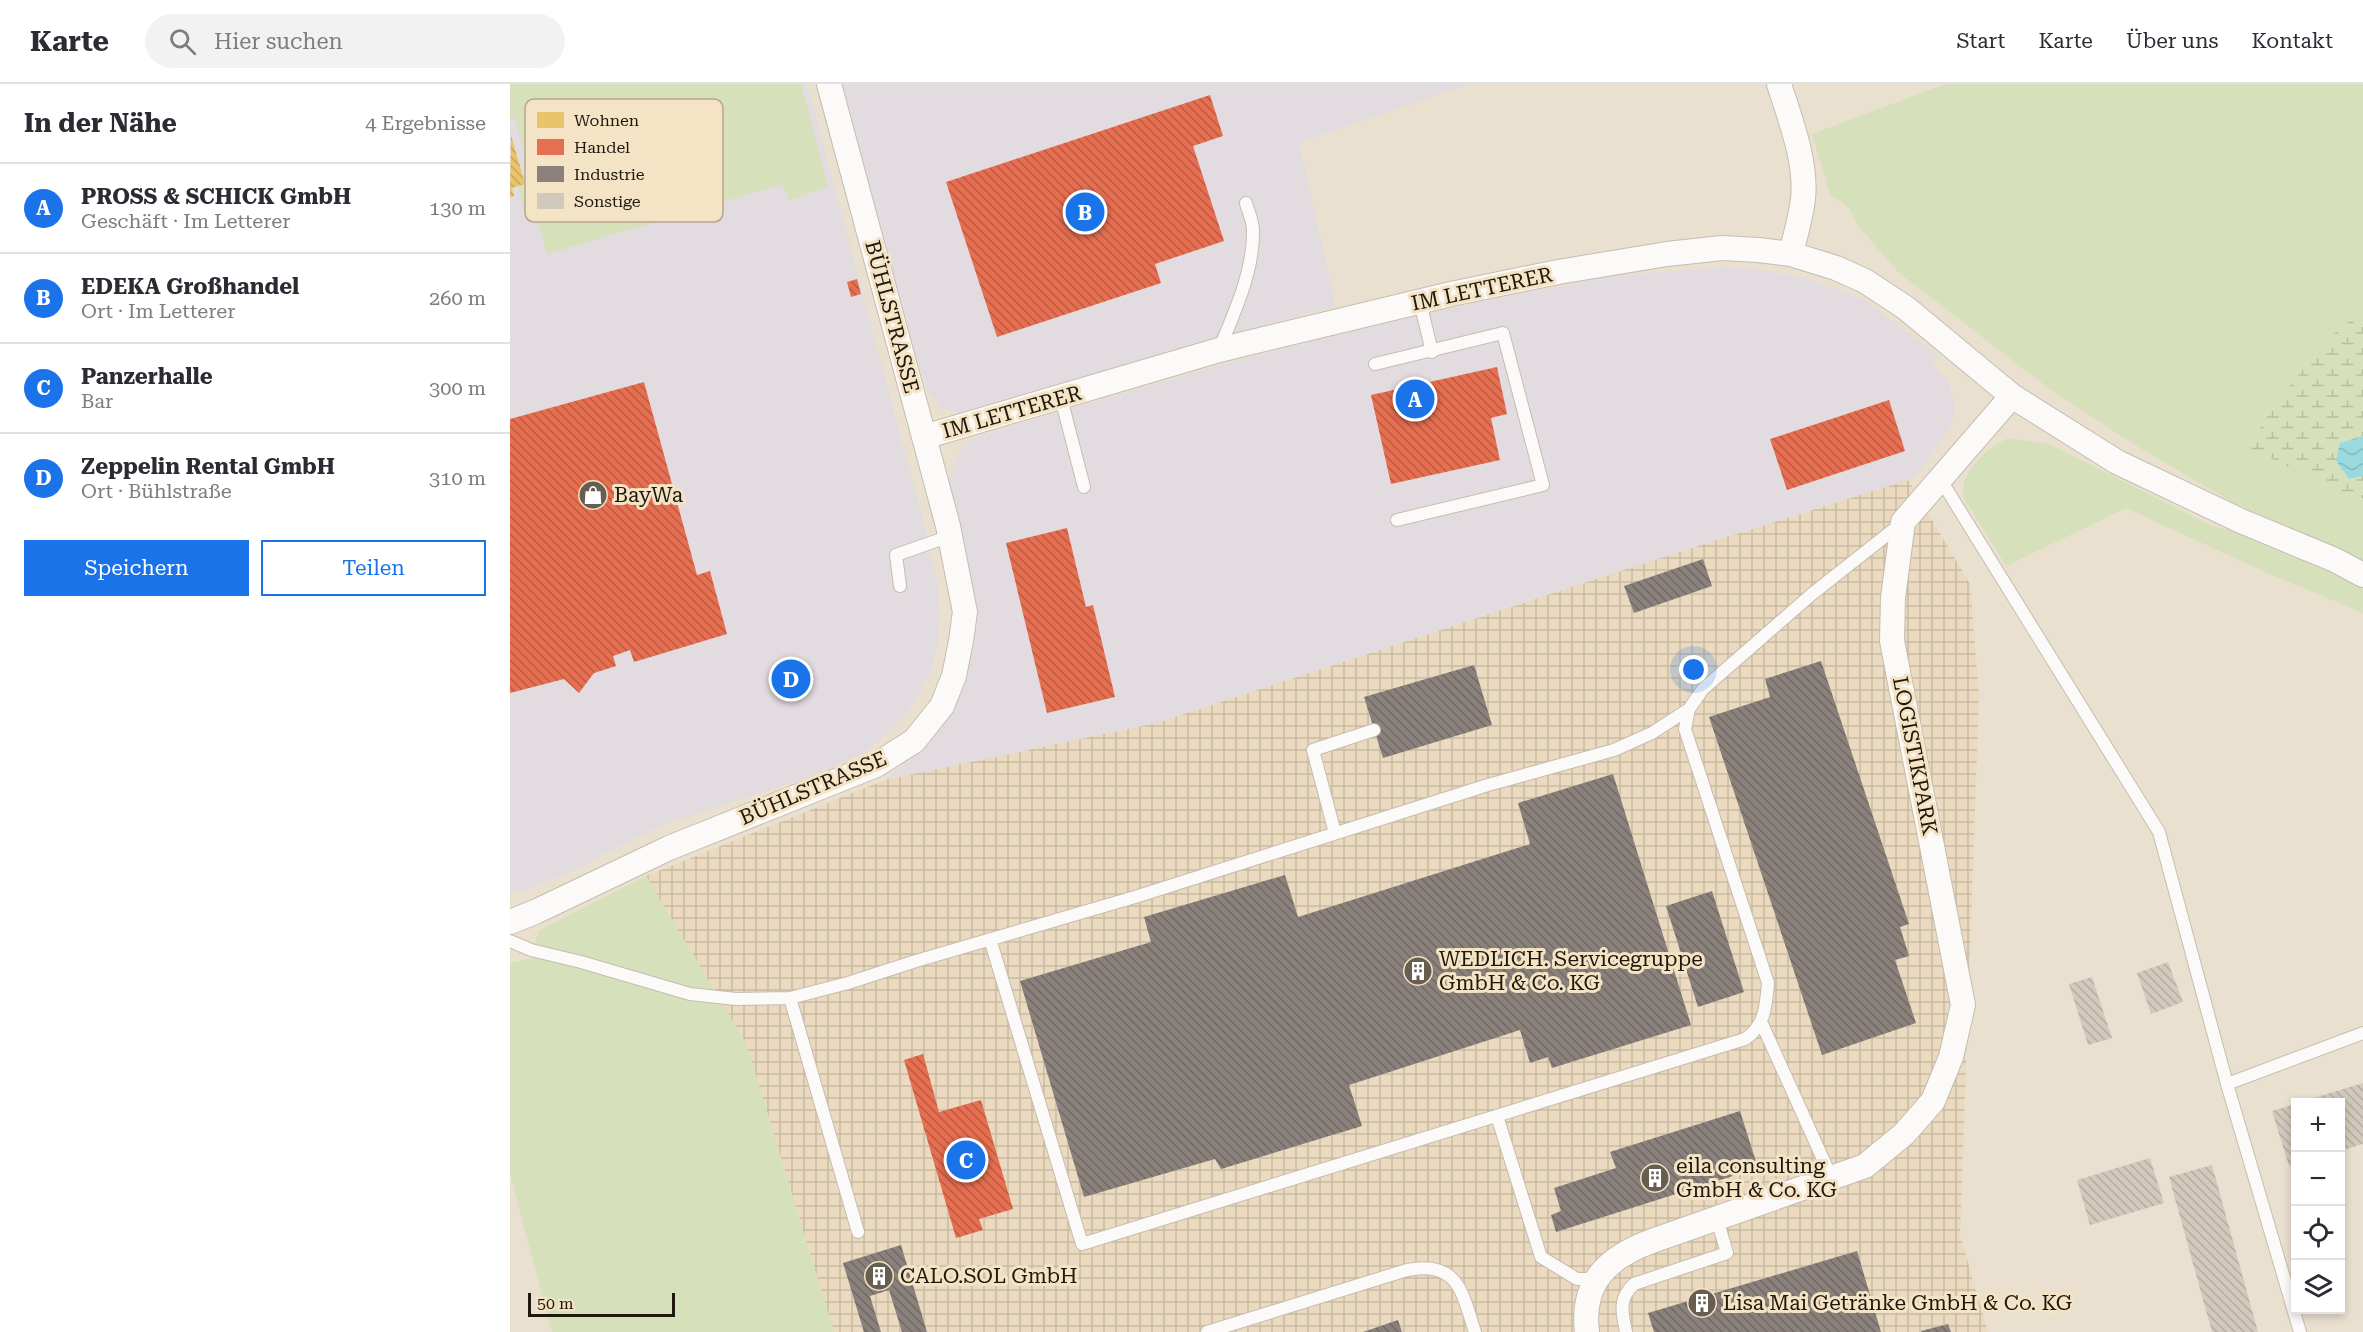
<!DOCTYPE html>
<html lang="de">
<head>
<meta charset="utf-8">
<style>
  :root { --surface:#fff; --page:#f2f2f3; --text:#2b2b33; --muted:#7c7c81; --line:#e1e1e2; --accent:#1a73e8 }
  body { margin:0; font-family:"Roboto Serif",serif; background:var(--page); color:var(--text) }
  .controls { position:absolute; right:18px; bottom:18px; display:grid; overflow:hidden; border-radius:0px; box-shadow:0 3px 9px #0003 }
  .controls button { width:54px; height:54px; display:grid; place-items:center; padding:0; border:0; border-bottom:2px solid var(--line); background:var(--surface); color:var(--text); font:30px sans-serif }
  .scale { position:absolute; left:18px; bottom:15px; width:147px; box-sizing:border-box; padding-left:6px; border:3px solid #1e180d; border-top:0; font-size:16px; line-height:21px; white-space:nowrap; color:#1e180d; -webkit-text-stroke:4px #f4e3c5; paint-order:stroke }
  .you { position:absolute; left:1184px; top:586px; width:21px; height:21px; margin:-15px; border:4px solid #fff; border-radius:50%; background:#1a73e8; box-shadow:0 0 0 9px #1a73e833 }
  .badge { display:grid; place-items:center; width:39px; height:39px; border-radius:50%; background:var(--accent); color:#fff; font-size:20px; font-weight:700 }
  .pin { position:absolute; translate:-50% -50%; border:3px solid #fff; box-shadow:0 2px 6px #0006 }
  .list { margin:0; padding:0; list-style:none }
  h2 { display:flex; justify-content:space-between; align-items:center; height:78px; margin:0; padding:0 24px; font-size:26px }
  h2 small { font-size:20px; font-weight:400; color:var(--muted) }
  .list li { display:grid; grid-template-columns:39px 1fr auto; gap:18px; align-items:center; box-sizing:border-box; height:90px; padding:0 24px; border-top:2px solid var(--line) }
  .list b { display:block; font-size:22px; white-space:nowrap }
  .list p { margin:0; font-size:20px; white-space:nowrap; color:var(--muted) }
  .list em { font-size:20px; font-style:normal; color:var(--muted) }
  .actions { display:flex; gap:12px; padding:18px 24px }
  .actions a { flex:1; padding:14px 0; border:2px solid var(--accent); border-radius:0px; text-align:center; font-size:21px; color:var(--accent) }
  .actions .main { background:var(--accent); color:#fff }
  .icon { flex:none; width:33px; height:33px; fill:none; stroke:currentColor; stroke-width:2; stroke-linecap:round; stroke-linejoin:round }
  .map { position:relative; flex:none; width:1853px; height:1248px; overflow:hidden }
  header { display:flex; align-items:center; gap:36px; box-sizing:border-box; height:84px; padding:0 30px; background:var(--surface); border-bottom:2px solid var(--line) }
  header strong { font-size:28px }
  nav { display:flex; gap:33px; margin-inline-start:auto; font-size:21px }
  .search { width:420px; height:54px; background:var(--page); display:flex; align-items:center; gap:15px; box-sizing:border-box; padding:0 21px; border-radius:33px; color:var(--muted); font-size:22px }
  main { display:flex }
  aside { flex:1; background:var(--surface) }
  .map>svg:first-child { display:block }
  .commercial { fill:#e2dce0 }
  .industrial { fill:url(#industrial-grid) }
  .grass { fill:#d6e0ba }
  .wetland { fill:url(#wetland-marsh) }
  .water { fill:url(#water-waves) }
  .homes { fill:url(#homes-back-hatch) }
  .shops { fill:url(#shops-back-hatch) }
  .industry { fill:url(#industry-back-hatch) }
  .building { fill:url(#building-back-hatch) }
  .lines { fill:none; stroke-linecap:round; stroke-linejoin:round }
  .service-casing { stroke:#c4bdb0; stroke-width:14 }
  .minor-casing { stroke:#c4bdb0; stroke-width:26 }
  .service { stroke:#fcfaf8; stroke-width:12 }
  .minor { stroke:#fcfaf8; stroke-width:24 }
  .labels { text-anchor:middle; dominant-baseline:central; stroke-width:6; stroke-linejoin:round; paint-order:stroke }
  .street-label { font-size:21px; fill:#1e180d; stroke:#f4e3c5 }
  .poi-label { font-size:21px; fill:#1e180d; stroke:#f4e3c5; text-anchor:start }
  .key { fill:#f4e3c5; stroke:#b4a68e; stroke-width:1.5 }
  .key-label { font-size:16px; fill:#1e180d }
</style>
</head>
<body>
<header>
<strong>Karte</strong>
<div class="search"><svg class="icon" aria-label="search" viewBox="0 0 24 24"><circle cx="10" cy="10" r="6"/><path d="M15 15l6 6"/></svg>Hier suchen</div>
<nav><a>Start</a><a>Karte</a><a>Über uns</a><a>Kontakt</a></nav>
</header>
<main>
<aside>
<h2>In der Nähe<small>4 Ergebnisse</small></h2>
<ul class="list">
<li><span class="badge">A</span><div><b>PROSS &amp; SCHICK GmbH</b><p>Geschäft · Im Letterer</p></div><em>130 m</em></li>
<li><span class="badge">B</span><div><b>EDEKA Großhandel</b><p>Ort · Im Letterer</p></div><em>260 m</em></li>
<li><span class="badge">C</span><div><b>Panzerhalle</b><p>Bar</p></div><em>300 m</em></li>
<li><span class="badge">D</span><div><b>Zeppelin Rental GmbH</b><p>Ort · Bühlstraße</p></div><em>310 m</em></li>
</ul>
<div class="actions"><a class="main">Speichern</a><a>Teilen</a></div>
</aside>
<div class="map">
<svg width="1853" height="1248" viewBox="0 0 1853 1248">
  <defs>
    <pattern id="industrial-grid" width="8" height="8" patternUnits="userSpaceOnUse" patternTransform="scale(1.5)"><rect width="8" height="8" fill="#ebdabf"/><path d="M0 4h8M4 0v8" fill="none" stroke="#c9baa3"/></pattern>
    <pattern id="wetland-marsh" width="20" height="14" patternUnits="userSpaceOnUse" patternTransform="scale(1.5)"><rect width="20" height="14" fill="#d6e0ba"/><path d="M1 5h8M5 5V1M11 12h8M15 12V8" fill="none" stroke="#b7bf9f"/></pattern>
    <pattern id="water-waves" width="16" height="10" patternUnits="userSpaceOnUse" patternTransform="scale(1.5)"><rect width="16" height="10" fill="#9ad9de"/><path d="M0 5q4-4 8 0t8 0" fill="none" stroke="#84babd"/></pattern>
    <pattern id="homes-back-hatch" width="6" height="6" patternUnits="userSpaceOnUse" patternTransform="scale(1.5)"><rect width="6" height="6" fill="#e9c46a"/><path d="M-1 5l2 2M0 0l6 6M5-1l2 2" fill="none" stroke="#c7a85b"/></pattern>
    <pattern id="shops-back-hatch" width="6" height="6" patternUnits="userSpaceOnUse" patternTransform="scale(1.5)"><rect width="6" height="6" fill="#e76f51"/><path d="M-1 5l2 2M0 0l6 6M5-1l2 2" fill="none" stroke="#bb5a42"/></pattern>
    <pattern id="industry-back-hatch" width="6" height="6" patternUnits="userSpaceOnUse" patternTransform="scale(1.5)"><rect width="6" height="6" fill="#8a817c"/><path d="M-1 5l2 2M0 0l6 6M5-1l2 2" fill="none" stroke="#706964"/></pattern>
    <pattern id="building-back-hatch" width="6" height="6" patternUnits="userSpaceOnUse" patternTransform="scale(1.5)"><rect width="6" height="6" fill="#d1c9bc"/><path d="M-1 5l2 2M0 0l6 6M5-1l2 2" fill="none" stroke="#b3aca0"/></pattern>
  </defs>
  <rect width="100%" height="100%" fill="#eae0d0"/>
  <path class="commercial" d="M 0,0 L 297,0 L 417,451 L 428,503 L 429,534 L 428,559 L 420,590 L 406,615 L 393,634 L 354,670 L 297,694 L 149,742 L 62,787 L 17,805 L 0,810 Z
    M 332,0 L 958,0 L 789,59 L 826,222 L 692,257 L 451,330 L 432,325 L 418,309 L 398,248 Z
    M 1213,183 L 1248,185 L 1294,194 L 1351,214 L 1429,272 L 1421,280 L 1438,297 L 1445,320 L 1441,341 L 1406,393 L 1163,470 L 647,639 L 375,696 L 415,664 L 441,630 L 456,599 L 464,563 L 466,536 L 462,498 L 438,397 L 448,371 L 460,357 L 476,349 L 710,281 L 826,251 L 992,213 L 1102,192 Z"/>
  <path class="industrial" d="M 1398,396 L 1460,500 L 1469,611 L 1450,1151 L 1478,1248 L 324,1248 L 236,959 L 136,792 L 375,696 L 647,639 L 1163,470 Z"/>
  <path class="grass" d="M 0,0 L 291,0 L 318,102 L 279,117 L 273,100 L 37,170 L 26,131 L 15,131 L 8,102 L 23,100 L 5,34 L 0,35 Z
    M 1435,0 L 1853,0 L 1853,229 L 1830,243 L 1790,289 L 1760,326 L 1741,364 L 1846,416 L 1853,414 L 1853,477 L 1720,417 L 1625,361 L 1541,306 L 1388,188 L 1349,143 L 1339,124 L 1328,115 L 1321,113 L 1302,50 Z
    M 1498,354 L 1539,360 L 1702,442 C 1754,453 1805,481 1853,505 L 1853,529 L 1755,488 L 1616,424 L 1496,482 L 1454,414 C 1447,390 1478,363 1498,354 Z
    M 136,792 L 236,959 L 324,1248 L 42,1248 L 0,1090 L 0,879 L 22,874 L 28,847 Z"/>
  <path class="wetland" d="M 1853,229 L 1853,352 L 1830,359 L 1839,395 L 1853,392 L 1853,414 L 1846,416 L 1740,364 L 1760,326 L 1790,289 L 1830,243 Z"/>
  <path class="water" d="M 1853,352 L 1853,392 L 1839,395 L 1826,377 L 1830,359 Z"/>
  <path class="homes" d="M 1,51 L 15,100 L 2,104 L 4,112 L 0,113 Z"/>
  <path class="shops" d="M 700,11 L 713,52 L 683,62 L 714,157 L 645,180 L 651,199 L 487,253 L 436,98 Z
    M 347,195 L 351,210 L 341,213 L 337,198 Z
    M 987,283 L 997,330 L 981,334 L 990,376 L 881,400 L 861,311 Z
    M 134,298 L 187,491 L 200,487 L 217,550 L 124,578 L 120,566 L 103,572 L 106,582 L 84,589 L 69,609 L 54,595 L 0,609 L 0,335 Z
    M 1379,316 L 1395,367 L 1277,406 L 1260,355 Z
    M 557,444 L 576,523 L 583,521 L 605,613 L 537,629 L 496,459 Z
    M 287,578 L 295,605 L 276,611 L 268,584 Z
    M 413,970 L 429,1028 L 471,1016 L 503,1125 L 469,1135 L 473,1146 L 446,1154 L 394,976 Z"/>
  <path class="industry" d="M 1193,475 L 1202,502 L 1124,529 L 1114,502 Z
    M 1311,577 L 1399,840 L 1390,843 L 1399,872 L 1385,876 L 1406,939 L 1312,971 L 1199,633 L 1260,613 L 1255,595 Z
    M 964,581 L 982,641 L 873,674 L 854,613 Z
    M 1103,690 L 1181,941 L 1042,984 L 1038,973 L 1020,979 L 1010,946 L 839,1001 L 852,1042 L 711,1085 L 705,1075 L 574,1113 L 510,897 L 641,858 L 634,833 L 775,791 L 788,833 L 1020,760 L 1008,719 Z
    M 1202,807 L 1234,908 L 1188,923 L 1156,822 Z
    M 1230,1027 L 1248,1084 L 1046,1148 L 1041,1131 L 1051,1127 L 1044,1104 L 1106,1084 L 1100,1068 Z
    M 391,1161 L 417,1248 L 392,1248 L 379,1206 L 360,1212 L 371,1248 L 354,1248 L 333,1179 Z
    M 1347,1167 L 1371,1248 L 1144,1248 L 1138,1229 Z
    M 888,1236 L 892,1248 L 853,1248 Z
    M 1438,1240 L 1441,1248 L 1411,1248 L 1411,1247 Z"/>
  <path class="building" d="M 1658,878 L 1673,918 L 1641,930 L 1627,889 Z
    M 1582,893 L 1602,954 L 1578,961 L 1559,900 Z
    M 1853,999 L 1853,1060 L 1830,1067 L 1830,1018 L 1791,1018 Z
    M 1786,1020 L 1786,1081 L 1779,1082 L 1762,1027 Z
    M 1640,1074 L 1654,1119 L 1580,1141 L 1567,1096 Z
    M 1702,1081 L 1748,1248 L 1702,1248 L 1659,1093 Z"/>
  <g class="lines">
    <g class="service-casing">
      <path id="service" d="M 910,218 L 922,268
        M 709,266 C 724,229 744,187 743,146 C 743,137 738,127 736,119
        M 865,280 L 993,249 L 1033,401 L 887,436
        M 551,314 L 574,403
        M 1429,393 L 1649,748 L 1717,1000 L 1790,1248
        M 390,502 L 386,471 L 440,452
        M 825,749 L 803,666 L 864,646
        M 480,855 L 572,1160 L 1235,955 C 1255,942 1256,922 1258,899 L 1175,645 L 1179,625 L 1193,605 L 1302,510 L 1392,439
        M 0,857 L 21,866 L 71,878 L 180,910 L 226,915 L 280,914 L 338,899 L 406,877 L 625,813 L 978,701 L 1104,666 L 1142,649 L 1179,625
        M 280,914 L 348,1148
        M 1252,940 L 1322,1095
        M 1717,1000 L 1853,949
        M 987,1032 L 1031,1173 L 1067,1195 L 1086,1195
        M 697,1248 L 897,1186 C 948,1176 952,1208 965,1248
        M 1116,1248 C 1112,1228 1108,1215 1124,1200 L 1217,1169 L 1207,1135"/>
    </g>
    <g class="minor-casing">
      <path id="minor" d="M 1269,0 C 1280,35 1297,78 1293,115 C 1291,133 1285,152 1281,170
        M 414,353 L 709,266 L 941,210 L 1048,188 L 1157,170 L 1212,164 L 1248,166 L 1281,170 L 1326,184 L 1355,197 L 1396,224 L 1502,312 L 1607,378 L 1731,437 L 1825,476 L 1853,491
        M 0,838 L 25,828 L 159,764 L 366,681 L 404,657 L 432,622 L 444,592 L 451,557 L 455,528 L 438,442 L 319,0
        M 1077,1248 C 1071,1198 1098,1173 1142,1157 L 1355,1082 L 1394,1050 L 1423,1017 L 1441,973 L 1453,921 L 1382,557 L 1383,514 L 1393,438 L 1502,312"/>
    </g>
    <use href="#service" class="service"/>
    <use href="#minor" class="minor"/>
  </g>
  <defs>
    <g id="shop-disc" transform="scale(1.5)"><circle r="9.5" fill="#655e51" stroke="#f4e3c5"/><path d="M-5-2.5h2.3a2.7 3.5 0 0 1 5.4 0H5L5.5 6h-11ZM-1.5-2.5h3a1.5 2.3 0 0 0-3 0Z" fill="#fff"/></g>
    <g id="building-disc" transform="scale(1.5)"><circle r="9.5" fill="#655e51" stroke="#f4e3c5"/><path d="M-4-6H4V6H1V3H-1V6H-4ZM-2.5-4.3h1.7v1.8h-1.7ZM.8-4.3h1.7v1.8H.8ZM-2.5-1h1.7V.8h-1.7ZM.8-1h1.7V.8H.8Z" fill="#fff"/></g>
  </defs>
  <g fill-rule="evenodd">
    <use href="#shop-disc" x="83" y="411"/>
    <use href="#building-disc" x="908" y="887"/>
    <use href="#building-disc" x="1145" y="1094"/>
    <use href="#building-disc" x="369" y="1192"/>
    <use href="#building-disc" x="1192" y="1219"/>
  </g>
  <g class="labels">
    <g class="street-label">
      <text transform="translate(972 205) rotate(-12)">IM LETTERER</text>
      <text transform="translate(382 233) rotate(75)">BÜHLSTRASSE</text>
      <text transform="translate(502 328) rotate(-16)">IM LETTERER</text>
      <text transform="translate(1405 672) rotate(79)">LOGISTIKPARK</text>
      <text transform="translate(303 704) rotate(-23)">BÜHLSTRASSE</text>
    </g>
    <g class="poi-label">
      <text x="104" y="411">BayWa</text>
      <text x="929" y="875">WEDLICH. Servicegruppe<tspan x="929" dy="24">GmbH &amp; Co. KG</tspan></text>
      <text x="1166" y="1082">eila consulting<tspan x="1166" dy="24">GmbH &amp; Co. KG</tspan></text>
      <text x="390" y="1192">CALO.SOL GmbH</text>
      <text x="1213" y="1219">Lisa Mai Getränke GmbH &amp; Co. KG</text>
    </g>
  </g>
  <rect x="15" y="15" width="198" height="123" rx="9" class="key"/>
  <rect x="27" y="28" width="27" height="16" fill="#e9c46a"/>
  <rect x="27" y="55" width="27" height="16" fill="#e76f51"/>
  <rect x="27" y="82" width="27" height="16" fill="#8a817c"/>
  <rect x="27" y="109" width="27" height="16" fill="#d1c9bc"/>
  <g class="key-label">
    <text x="64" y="42">Wohnen</text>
    <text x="64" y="69">Handel</text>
    <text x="64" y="96">Industrie</text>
    <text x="64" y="123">Sonstige</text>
  </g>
</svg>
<div class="controls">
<button>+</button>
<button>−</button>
<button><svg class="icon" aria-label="locate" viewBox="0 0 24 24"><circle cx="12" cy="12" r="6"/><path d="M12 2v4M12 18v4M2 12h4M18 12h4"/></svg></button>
<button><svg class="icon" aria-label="layers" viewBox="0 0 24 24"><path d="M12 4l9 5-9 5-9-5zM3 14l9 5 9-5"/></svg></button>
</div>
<div class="scale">50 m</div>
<div class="you"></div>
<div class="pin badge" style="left:905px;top:315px">A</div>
<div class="pin badge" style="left:575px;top:128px">B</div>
<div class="pin badge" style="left:456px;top:1076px">C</div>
<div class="pin badge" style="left:281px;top:595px">D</div>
</div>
</main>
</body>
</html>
